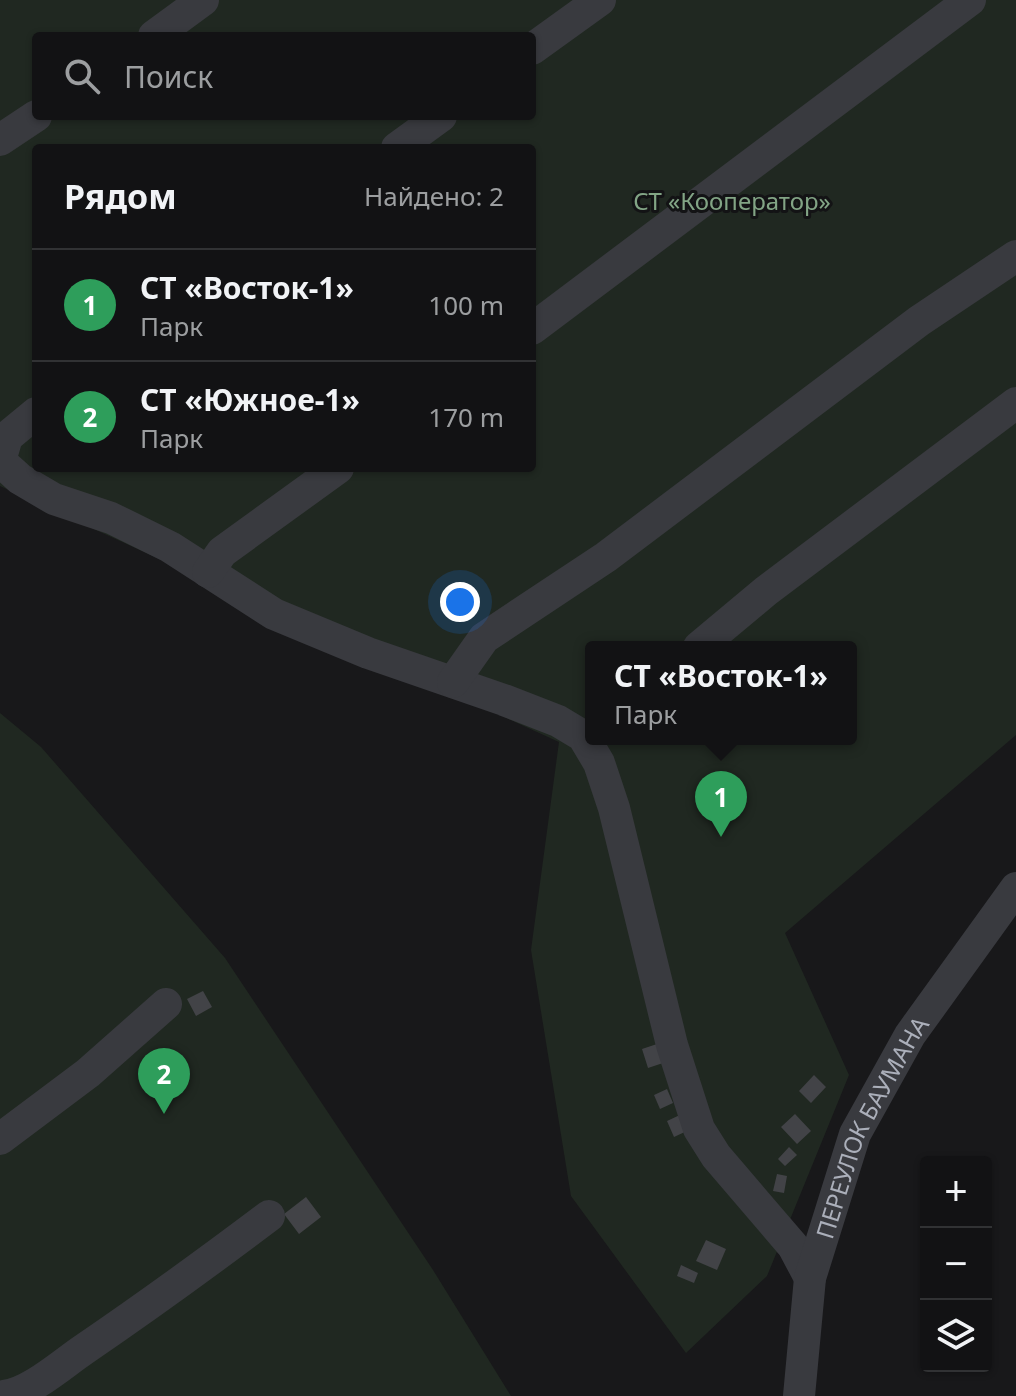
<!DOCTYPE html>
<html lang="ru">
<head>
<meta charset="utf-8">
<style>
  :root { --surface:#121214; --page:#1f2022; --text:#f1f3f6; --muted:#9c9ea0; --line:#313234; --accent:#ea580c }
  body { margin:0; font-family:"Noto Sans",sans-serif; background:var(--page); color:var(--text) }
  .controls { position:absolute; right:24px; bottom:24px; display:grid; overflow:hidden; border-radius:8px; box-shadow:0 2px 6px #0004 }
  .controls button { width:72px; height:72px; display:grid; place-items:center; padding:0; border:0; border-bottom:2px solid var(--line); background:var(--surface); color:var(--text); font:40px sans-serif }
  .you { position:absolute; left:460px; top:602px; width:28px; height:28px; margin:-20px; border:6px solid #fff; border-radius:50%; background:#1a73e8; box-shadow:0 0 0 12px #1a73e833 }
  .badge { display:grid; place-items:center; width:52px; height:52px; border-radius:50%; background:var(--accent); color:#fff; font-size:26px; font-weight:700 }
  .pin { position:absolute; translate:-50% -66px; filter:drop-shadow(0 2px 4px #0008) }
  .pin::after { content:''; position:absolute; top:42px; width:28px; height:24px; background:inherit; clip-path:polygon(0 0,100% 0,50% 100%) }
  .popup { position:absolute; left:585px; top:641px; width:272px; height:104px; box-sizing:border-box; display:grid; place-content:center; border-radius:8px; background:var(--surface); filter:drop-shadow(0 2px 6px #0005); font-size:26px; white-space:nowrap; color:var(--muted) }
  .popup b { font-size:30px; color:var(--text) }
  .popup::after { content:''; position:absolute; left:50%; top:100%; margin-left:-16px; border:16px solid transparent; border-top-color:var(--surface) }
  .list { margin:0; padding:0; list-style:none }
  h2 { display:flex; justify-content:space-between; align-items:center; height:104px; margin:0; padding:0 32px; font-size:34px }
  h2 small { font-size:26px; font-weight:400; color:var(--muted) }
  .list li { display:grid; grid-template-columns:52px 1fr auto; gap:24px; align-items:center; box-sizing:border-box; height:112px; padding:0 32px; border-top:2px solid var(--line) }
  .list b { display:block; font-size:30px; white-space:nowrap }
  .list p { margin:0; font-size:26px; white-space:nowrap; color:var(--muted) }
  .list em { font-size:26px; font-style:normal; color:var(--muted) }
  .icon { flex:none; width:44px; height:44px; fill:none; stroke:currentColor; stroke-width:2; stroke-linecap:round; stroke-linejoin:round }
  .map { position:relative; flex:none; width:1016px; height:1396px; overflow:hidden }
  .search { position:absolute; background:var(--surface); box-shadow:0 2px 6px #0004; left:32px; top:32px; width:504px; height:88px; display:flex; align-items:center; gap:20px; box-sizing:border-box; padding:0 28px; border-radius:8px; color:var(--muted); font-size:30px }
  .panel { position:absolute; background:var(--surface); box-shadow:0 2px 6px #0004; left:32px; top:144px; width:504px; height:328px; border-radius:8px }
  .map>svg:first-child { display:block }
  .green { fill:#202821; fill-rule:evenodd }
  .building { fill:#424347 }
  .lines { fill:none; stroke-linecap:round; stroke-linejoin:round }
  .minor { stroke:#393a3f; stroke-width:32 }
  .labels { text-anchor:middle; dominant-baseline:central; stroke-width:6; stroke-linejoin:round; paint-order:stroke }
  .park-label { font-size:24px; fill:#82a485; stroke:#131315 }
  .street-label { font-size:24px; fill:#abafba; stroke:#131315 }
</style>
</head>
<body>
<div class="map">
<svg width="1016" height="1396" viewBox="0 0 1016 1396">
  <rect width="100%" height="100%" fill="#18181a"/>
  <path class="green" d="M 0,0 L 1016,0 L 1016,735 L 785,933 L 849,1075 L 767,1276 L 686,1353 L 571,1196 L 531,950 L 559,742 L 0,486 ZM 36,36 L 532,36 L 532,116 L 36,116 ZM 36,148 L 532,148 L 532,468 L 36,468 ZM 591,647 L 851,647 L 851,739 L 591,739 Z
    M 0,713 L 41,747 L 225,958 L 433,1270 L 511,1396 L 0,1396 Z"/>
  <path class="building" d="M 203,991 L 212,1007 L 196,1016 L 187,999 Z
    M 660,1043 L 666,1062 L 648,1068 L 642,1049 Z
    M 814,1075 L 826,1087 L 811,1103 L 799,1091 Z
    M 667,1089 L 673,1103 L 660,1109 L 654,1095 Z
    M 682,1114 L 689,1130 L 674,1137 L 667,1121 Z
    M 795,1114 L 811,1131 L 797,1144 L 781,1127 Z
    M 789,1147 L 797,1155 L 785,1166 L 778,1159 Z
    M 777,1174 L 787,1176 L 784,1193 L 773,1191 Z
    M 306,1197 L 321,1217 L 299,1234 L 284,1214 Z
    M 706,1240 L 726,1249 L 717,1270 L 696,1261 Z
    M 681,1265 L 698,1273 L 694,1283 L 677,1276 Z"/>
  <g class="lines">
    <g class="minor">
      <path d="M 154,36 L 203,0"/>
      <path d="M 532,49 L 600,0"/>
      <path d="M 0,140 L 36,116"/>
      <path d="M 397,148 L 441,116"/>
      <path d="M 532,329 L 970,0"/>
      <path d="M 36,413 L 7,437 L 0,461 L 20,479 L 54,499 L 111,518 L 170,547 L 274,614 L 368,653 L 504,700 L 558,721 L 583,736 L 599,763 L 614,808 L 672,1045 L 699,1129 L 716,1156 L 793,1246 L 810,1278"/>
      <path d="M 208,572 L 222,552 L 338,468"/>
      <path d="M 699,647 L 766,591 L 1016,403"/>
      <path d="M 453,682 L 484,638 L 606,557 L 919,321 L 1016,256"/>
      <path d="M 0,1139 L 88,1073 L 166,1004"/>
      <path d="M 4,1396 C 30,1393 61,1365 83,1350 C 146,1307 208,1262 269,1216"/>
      <path id="s1" d="M 799,1396 L 810,1278 L 855,1134 L 910,1035 L 1016,888"/>
    </g>
  </g>
  <g class="labels">
    <g class="park-label">
      <text x="732" y="200">СТ «Кооператор»</text>
    </g>
    <g class="street-label">
      <text stroke="none"><textPath href="#s1" startOffset="282">ПЕРЕУЛОК БАУМАНА</textPath></text>
    </g>
  </g>
</svg>
<div class="controls">
<button>+</button>
<button>−</button>
<button><svg class="icon" aria-label="layers" viewBox="0 0 24 24"><path d="M12 4l9 5-9 5-9-5zM3 14l9 5 9-5"/></svg></button>
</div>
<div class="you"></div>
<div class="pin badge" style="left:721px;top:837px;background:#2e9e5b">1</div>
<div class="popup"><b>СТ «Восток-1»</b>Парк</div>
<div class="pin badge" style="left:164px;top:1114px;background:#2e9e5b">2</div>
<div class="search"><svg class="icon" aria-label="search" viewBox="0 0 24 24"><circle cx="10" cy="10" r="6"/><path d="M15 15l6 6"/></svg>Поиск</div>
<section class="panel">
<h2>Рядом<small>Найдено: 2</small></h2>
<ul class="list">
<li><span class="badge" style="background:#2e9e5b">1</span><div><b>СТ «Восток-1»</b><p>Парк</p></div><em>100 m</em></li>
<li><span class="badge" style="background:#2e9e5b">2</span><div><b>СТ «Южное-1»</b><p>Парк</p></div><em>170 m</em></li>
</ul>
</section>
</div>
</body>
</html>
